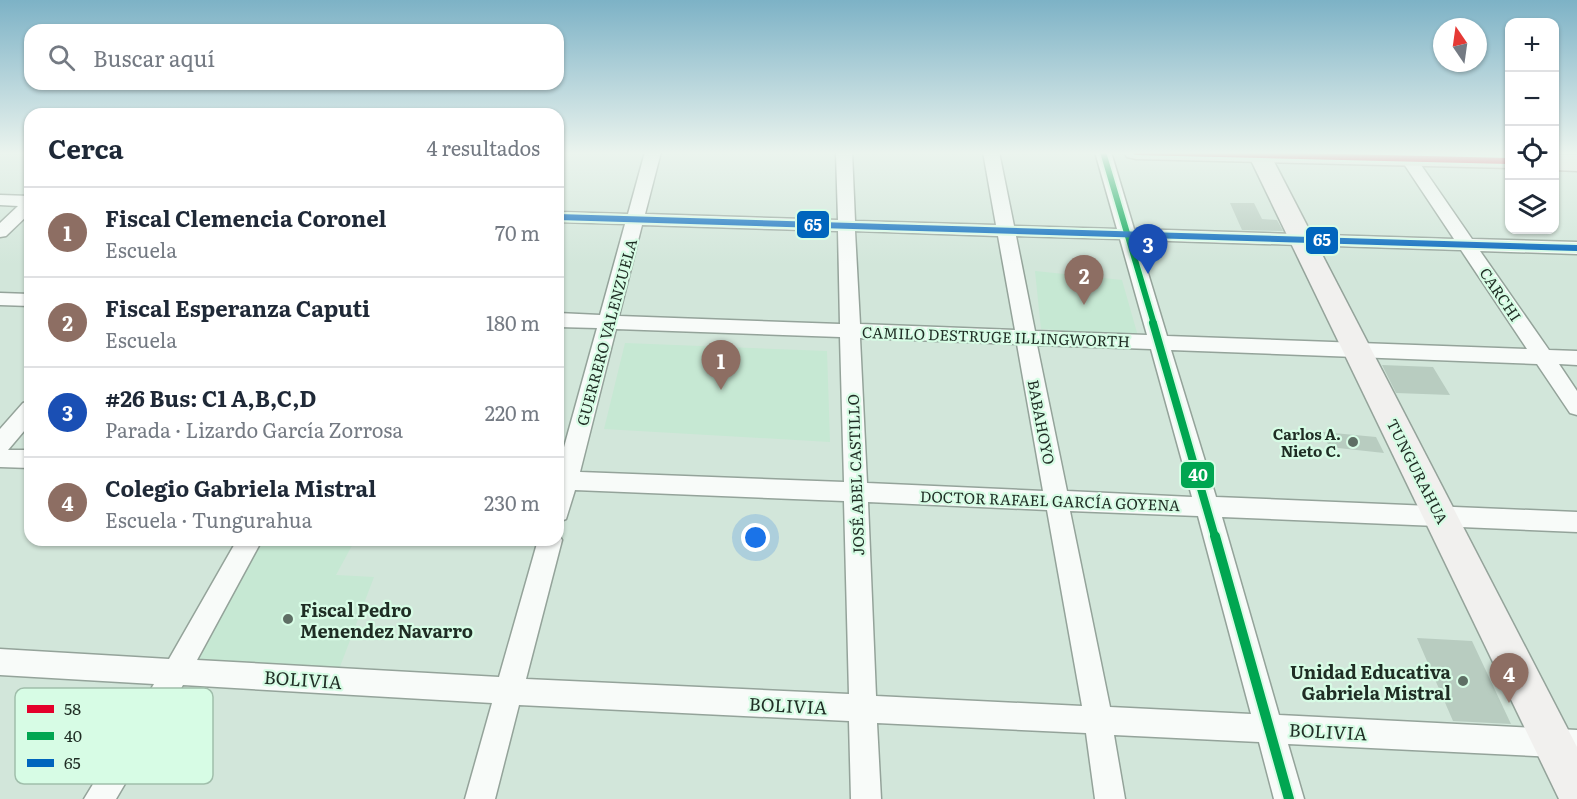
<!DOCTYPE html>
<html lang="es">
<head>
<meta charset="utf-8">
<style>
  :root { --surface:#fff; --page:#f2f2f3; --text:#1f2937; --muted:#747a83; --line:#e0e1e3; --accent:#0f766e }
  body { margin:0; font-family:Literata,serif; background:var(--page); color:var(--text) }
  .controls { position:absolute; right:18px; top:18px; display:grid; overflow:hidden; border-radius:12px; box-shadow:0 2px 4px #0004 }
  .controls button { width:54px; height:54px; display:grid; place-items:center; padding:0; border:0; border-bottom:2px solid var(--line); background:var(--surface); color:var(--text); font:30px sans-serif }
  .compass { position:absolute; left:1433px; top:18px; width:54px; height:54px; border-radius:50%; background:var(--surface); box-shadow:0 2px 4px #0004; rotate:347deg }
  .you { position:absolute; left:756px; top:538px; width:21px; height:21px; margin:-15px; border:4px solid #fff; border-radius:50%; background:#1a73e8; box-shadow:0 0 0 9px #1a73e833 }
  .badge { display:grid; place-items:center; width:39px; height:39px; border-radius:50%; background:var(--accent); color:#fff; font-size:20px; font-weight:700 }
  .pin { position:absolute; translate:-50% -50px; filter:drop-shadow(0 2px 3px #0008) }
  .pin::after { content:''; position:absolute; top:32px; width:21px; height:18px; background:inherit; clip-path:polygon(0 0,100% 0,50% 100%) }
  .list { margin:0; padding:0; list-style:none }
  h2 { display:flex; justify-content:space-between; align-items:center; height:78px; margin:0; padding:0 24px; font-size:26px }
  h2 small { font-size:20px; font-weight:400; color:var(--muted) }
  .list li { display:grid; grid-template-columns:39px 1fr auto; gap:18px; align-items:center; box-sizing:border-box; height:90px; padding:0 24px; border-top:2px solid var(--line) }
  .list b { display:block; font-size:22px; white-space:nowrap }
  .list p { margin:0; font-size:20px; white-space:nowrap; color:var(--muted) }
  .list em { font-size:20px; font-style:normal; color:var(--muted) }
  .icon { flex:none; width:33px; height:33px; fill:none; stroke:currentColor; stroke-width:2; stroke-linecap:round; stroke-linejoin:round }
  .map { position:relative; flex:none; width:1577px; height:799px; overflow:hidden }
  .search { position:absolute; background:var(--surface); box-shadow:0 2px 4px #0004; left:24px; top:24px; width:540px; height:66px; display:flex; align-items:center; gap:15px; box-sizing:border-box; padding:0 21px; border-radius:18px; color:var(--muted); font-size:22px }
  .panel { position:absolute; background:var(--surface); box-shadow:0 2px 4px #0004; left:24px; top:108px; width:540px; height:438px; border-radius:18px }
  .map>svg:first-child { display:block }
  .built { fill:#c6e8d3 }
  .building { fill:#b8ccc0 }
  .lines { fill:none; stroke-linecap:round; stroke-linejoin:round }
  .lane-casing { stroke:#94a39a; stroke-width:4 }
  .street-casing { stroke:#94a39a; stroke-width:3 }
  .secondary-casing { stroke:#94a39a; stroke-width:3 }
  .primary-casing { stroke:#a5a39c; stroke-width:3 }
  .lane { fill:#f8fbf9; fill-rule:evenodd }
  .street { fill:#f8fbf9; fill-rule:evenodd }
  .secondary { fill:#f1f0ee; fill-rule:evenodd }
  .primary { fill:#e9e5e2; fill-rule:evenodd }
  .bus-1-casing { stroke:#d7fce5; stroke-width:10 }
  .bus-2-far2-casing { stroke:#d7fce5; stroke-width:10 }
  .bus-2-far1-casing { stroke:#d7fce5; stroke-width:12 }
  .bus-2-casing { stroke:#d7fce5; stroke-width:14 }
  .bus-3-casing { stroke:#d7fce5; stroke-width:10 }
  .bus-1 { stroke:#e4002b; stroke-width:6 }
  .bus-2-far2 { stroke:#00a651; stroke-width:6 }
  .bus-2-far1 { stroke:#00a651; stroke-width:8 }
  .bus-2 { stroke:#00a651; stroke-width:10 }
  .bus-3 { stroke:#0065bd; stroke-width:6 }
  .poi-dot { fill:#5e6e64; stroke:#d7fce5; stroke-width:2 }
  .labels { text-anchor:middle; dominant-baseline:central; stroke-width:4.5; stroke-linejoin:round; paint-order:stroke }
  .street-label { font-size:15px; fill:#1f2d24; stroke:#d7fce5 }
  .poi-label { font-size:15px; font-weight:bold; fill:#1f2d24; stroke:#d7fce5; text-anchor:end }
  .near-poi-label { font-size:18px; font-weight:bold; fill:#1f2d24; stroke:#d7fce5; text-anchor:start }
  .near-street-label { font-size:18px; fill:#1f2d24; stroke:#d7fce5 }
  .key { fill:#d7fce5; stroke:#a0beab; stroke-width:1.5 }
  .key-label { font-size:16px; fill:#1f2d24 }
  .line-badge { stroke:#d7fce5; stroke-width:2 }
  .badge-label { font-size:16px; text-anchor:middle; font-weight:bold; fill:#fff }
</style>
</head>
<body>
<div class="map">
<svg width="1577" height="799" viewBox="0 0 1577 799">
  <rect width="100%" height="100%" fill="#d2e6da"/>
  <path class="built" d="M 1035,271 L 1122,280 L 1138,336 L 1041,329 Z
    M 625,343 L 827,351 L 830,442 L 604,429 Z
    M 261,540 L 355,540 L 336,575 L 374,577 L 338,672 L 195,661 Z"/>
  <path class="building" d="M 1230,203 L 1254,203 L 1262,219 L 1277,220 L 1283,231 L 1242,230 Z
    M 1382,365 L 1433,367 L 1450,395 L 1396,393 Z
    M 1323,432 L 1376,437 L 1384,453 L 1329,447 Z
    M 1417,638 L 1472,641 L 1511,724 L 1453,721 Z"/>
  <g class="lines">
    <g class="lane-casing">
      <path id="lane" d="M 1295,152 L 1386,152 L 1389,154 L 1385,156 L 1299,154 Z"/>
    </g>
    <g class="street-casing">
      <path id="street" d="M 645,152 L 661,152 L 645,214 L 838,220 L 836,152 L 852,152 L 855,221 L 996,225 L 983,152 L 999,152 L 1014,226 L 1117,229 L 1095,152 L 1111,152 L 1134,229 L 1454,239 L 1396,152 L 1412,152 L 1472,239 L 1577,242 L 1577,254 L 1480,251 L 1549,350 L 1577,351 L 1577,365 L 1559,364 L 1577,391 L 1577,415 L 1570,413 L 1537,364 L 1171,350 L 1216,497 L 1577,512 L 1577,532 L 1222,517 L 1279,715 L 1577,730 L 1577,758 L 1288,744 L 1304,799 L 1274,799 L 1259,742 L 1114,735 L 1125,799 L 1095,799 L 1086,733 L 877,723 L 881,799 L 851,799 L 849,721 L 519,705 L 495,799 L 465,799 L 492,703 L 183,685 L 116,799 L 84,799 L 154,684 L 0,675 L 0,649 L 169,659 L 237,540 L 262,540 L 197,660 L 499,677 L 538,540 L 558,540 L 558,533 L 562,540 L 526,679 L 849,694 L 844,501 L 575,490 L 566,519 L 558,522 L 558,469 L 597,328 L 558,327 L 558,313 L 600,315 L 625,224 L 558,222 L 558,212 L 628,214 ZM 642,225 L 838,231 L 840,324 L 619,316 ZM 855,231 L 998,236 L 1015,330 L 860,324 ZM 1016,236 L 1120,239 L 1147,335 L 1035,331 ZM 1138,240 L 1461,250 L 1527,349 L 1167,336 ZM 616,329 L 840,337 L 844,482 L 580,472 ZM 860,338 L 1017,344 L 1043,491 L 867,483 ZM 1037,345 L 1151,349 L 1192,497 L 1067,491 ZM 868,502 L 1047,510 L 1082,706 L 876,696 ZM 1070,511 L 1198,516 L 1251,714 L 1110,707 Z
        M 0,195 L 30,196 L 30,213 L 6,236 L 0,237 L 0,223 L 18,206 L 0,205 Z
        M 0,293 L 30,294 L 30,306 L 0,305 Z
        M 30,401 L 30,424 L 8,450 L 30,450 L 30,468 L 0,467 L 0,429 L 23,403 Z"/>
    </g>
    <g class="secondary-casing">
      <path id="secondary" d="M 1247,152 L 1269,152 L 1577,747 L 1577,799 L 1559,799 Z"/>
    </g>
    <g class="primary-casing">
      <path id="primary" d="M 1124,152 L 1510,154 L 1510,168 L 1136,159 L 1127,157 Z
        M 1554,155 L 1577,155 L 1577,171 L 1554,170 Z"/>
    </g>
    <use href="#lane" class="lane"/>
    <use href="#street" class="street"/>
    <use href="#secondary" class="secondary"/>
    <use href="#primary" class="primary"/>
    <g class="bus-1-casing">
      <path id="bus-1" d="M 1136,152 L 1510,161"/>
    </g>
    <g class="bus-2-far2-casing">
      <path id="bus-2-far2" d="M 1103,152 L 1154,324"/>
    </g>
    <g class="bus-2-far1-casing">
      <path id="bus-2-far1" d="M 1153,323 L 1215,537"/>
    </g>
    <g class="bus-2-casing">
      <path id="bus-2" d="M 1215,536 L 1289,799"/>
    </g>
    <g class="bus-3-casing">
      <path id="bus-3" d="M 558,217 L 1577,248"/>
    </g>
    <use href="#bus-1" class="bus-1"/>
    <use href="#bus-2-far2" class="bus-2-far2"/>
    <use href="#bus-2-far1" class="bus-2-far1"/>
    <use href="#bus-2" class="bus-2"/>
    <use href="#bus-3" class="bus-3"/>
  </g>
  <linearGradient id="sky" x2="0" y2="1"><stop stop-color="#7db2c6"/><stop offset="0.58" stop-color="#ebf4ee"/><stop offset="1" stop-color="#ebf4ee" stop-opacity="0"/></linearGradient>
  <rect width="1577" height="264" fill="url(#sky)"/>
  <g class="poi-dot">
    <circle cx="1353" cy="442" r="6"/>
    <circle cx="288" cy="619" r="6"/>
    <circle cx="1463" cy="681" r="6"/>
  </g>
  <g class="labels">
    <g class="street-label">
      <text transform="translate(1501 294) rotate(56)">CARCHI</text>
      <text transform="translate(606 332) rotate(-75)">GUERRERO VALENZUELA</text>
      <text transform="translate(996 336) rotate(2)">CAMILO DESTRUGE ILLINGWORTH</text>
      <text transform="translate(1042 422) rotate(79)">BABAHOYO</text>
      <text transform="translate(1418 471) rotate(63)">TUNGURAHUA</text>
      <text transform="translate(855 475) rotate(-92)">JOSÉ ABEL CASTILLO</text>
      <text transform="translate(1050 500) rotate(2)">DOCTOR RAFAEL GARCÍA GOYENA</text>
    </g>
    <g class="poi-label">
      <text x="1341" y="433">Carlos A.<tspan x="1341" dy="17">Nieto C.</tspan></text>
    </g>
    <g class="near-poi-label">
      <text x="300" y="609">Fiscal Pedro<tspan x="300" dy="21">Menendez Navarro</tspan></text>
      <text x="1451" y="671" text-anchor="end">Unidad Educativa<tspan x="1451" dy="21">Gabriela Mistral</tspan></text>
    </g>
    <g class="near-street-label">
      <text transform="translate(303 679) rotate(4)">BOLIVIA</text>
      <text transform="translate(788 705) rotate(3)">BOLIVIA</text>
      <text transform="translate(1328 731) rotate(3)">BOLIVIA</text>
    </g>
  </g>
  <rect x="15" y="688" width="198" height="96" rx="9" class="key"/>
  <rect x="27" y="705" width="27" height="8" fill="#e4002b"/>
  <rect x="27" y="732" width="27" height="8" fill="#00a651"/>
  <rect x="27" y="759" width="27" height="8" fill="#0065bd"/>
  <g class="key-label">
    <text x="64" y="715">58</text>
    <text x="64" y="742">40</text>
    <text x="64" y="769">65</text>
  </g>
  <g class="line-badge">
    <rect x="796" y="210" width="34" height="29" rx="6" fill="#0065bd"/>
    <rect x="1305" y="226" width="34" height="29" rx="6" fill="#0065bd"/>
    <rect x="1180" y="461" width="35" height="28" rx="6" fill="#00a651"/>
  </g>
  <g class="badge-label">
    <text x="813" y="231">65</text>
    <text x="1322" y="246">65</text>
    <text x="1198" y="481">40</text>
  </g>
</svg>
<div class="controls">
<button>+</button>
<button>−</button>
<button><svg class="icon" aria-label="locate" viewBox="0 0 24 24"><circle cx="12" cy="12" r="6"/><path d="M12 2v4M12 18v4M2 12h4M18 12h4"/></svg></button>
<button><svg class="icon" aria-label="layers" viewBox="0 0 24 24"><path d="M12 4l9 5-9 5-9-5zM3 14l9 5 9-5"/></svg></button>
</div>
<svg class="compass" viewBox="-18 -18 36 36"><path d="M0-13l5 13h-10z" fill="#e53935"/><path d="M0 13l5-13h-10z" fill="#747a83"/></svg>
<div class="you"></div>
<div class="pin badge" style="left:721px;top:390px;background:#8d6e63">1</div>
<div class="pin badge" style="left:1084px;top:305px;background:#8d6e63">2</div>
<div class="pin badge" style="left:1148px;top:274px;background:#1a4fb4">3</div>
<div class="pin badge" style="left:1509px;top:703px;background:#8d6e63">4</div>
<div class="search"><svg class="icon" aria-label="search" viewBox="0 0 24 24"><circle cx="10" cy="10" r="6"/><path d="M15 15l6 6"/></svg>Buscar aquí</div>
<section class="panel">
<h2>Cerca<small>4 resultados</small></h2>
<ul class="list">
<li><span class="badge" style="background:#8d6e63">1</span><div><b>Fiscal Clemencia Coronel</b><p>Escuela</p></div><em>70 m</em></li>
<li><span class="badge" style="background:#8d6e63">2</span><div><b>Fiscal Esperanza Caputi</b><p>Escuela</p></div><em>180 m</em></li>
<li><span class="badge" style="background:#1a4fb4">3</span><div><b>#26 Bus: C1 A,B,C,D</b><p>Parada · Lizardo García Zorrosa</p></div><em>220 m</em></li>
<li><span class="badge" style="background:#8d6e63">4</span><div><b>Colegio Gabriela Mistral</b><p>Escuela · Tungurahua</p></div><em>230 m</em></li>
</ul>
</section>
</div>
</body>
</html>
